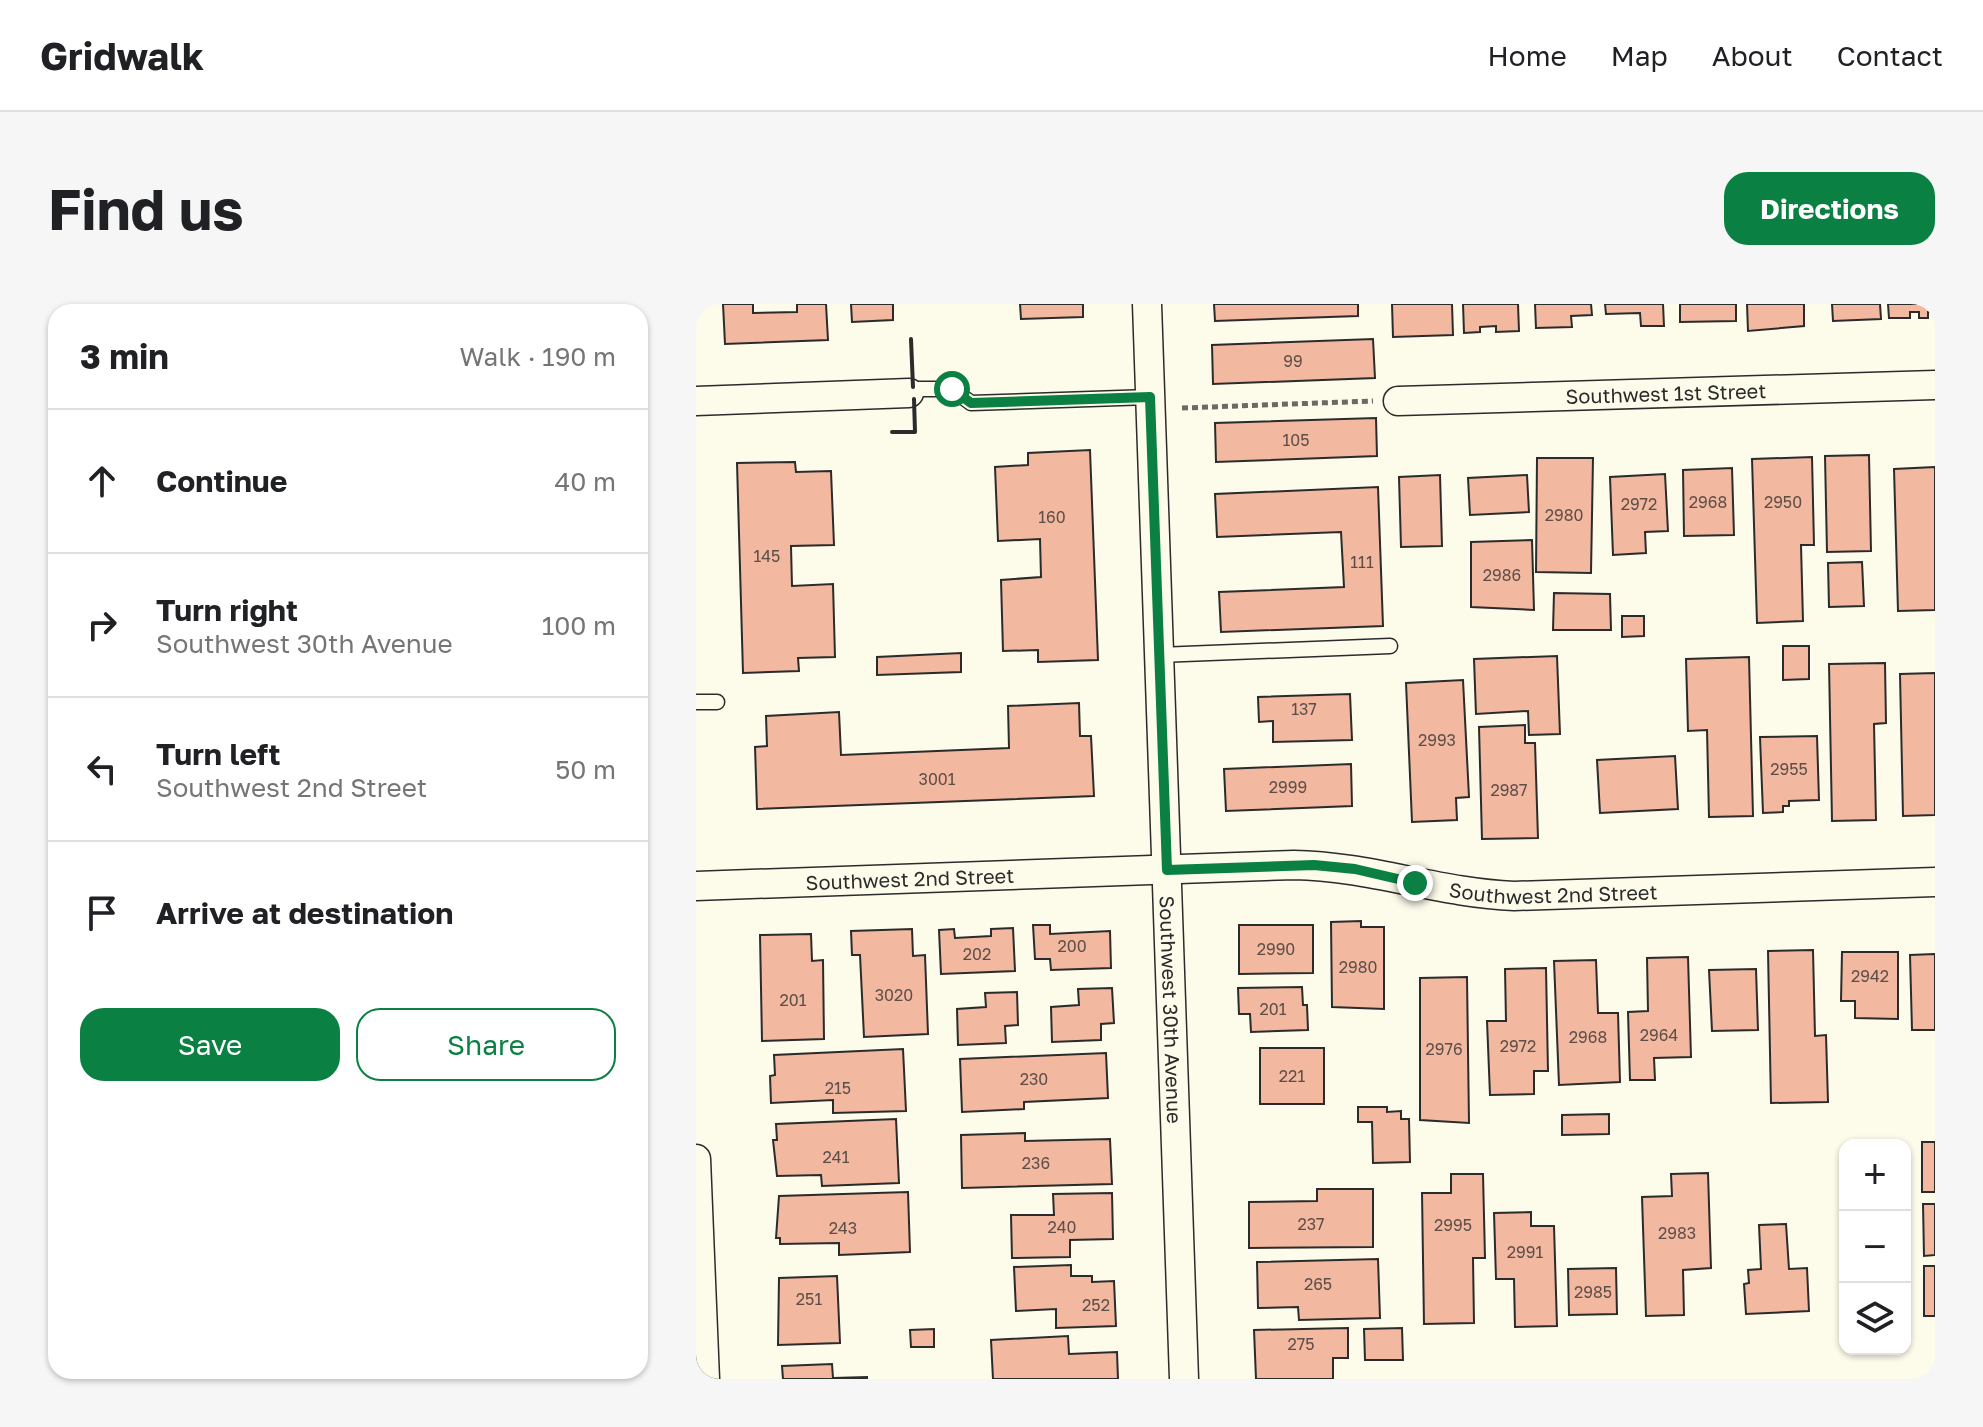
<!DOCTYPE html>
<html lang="en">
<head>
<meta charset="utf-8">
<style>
  :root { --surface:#fff; --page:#f6f6f6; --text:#202124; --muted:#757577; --line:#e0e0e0; --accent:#0b8043 }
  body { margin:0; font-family:"Golos Text",sans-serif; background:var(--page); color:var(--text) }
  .controls { position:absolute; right:24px; bottom:24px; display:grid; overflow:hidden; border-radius:16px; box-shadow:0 2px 6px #0004 }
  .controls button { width:72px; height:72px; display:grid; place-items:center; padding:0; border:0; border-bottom:2px solid var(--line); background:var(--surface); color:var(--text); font:40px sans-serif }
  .stop { position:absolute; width:24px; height:24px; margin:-18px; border:6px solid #0b8043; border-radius:50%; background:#fff }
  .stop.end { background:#0b8043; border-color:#fff; box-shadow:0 2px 8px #0008 }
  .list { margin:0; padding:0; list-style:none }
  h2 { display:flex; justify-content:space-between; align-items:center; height:104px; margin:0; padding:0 32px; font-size:34px }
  h2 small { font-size:26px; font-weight:400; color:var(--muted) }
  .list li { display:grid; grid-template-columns:52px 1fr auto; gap:24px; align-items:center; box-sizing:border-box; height:144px; padding:0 32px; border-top:2px solid var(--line) }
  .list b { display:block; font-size:30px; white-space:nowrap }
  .list p { margin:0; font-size:26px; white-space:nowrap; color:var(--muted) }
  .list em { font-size:26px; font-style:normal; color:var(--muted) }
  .actions { display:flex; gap:16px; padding:24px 32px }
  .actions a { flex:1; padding:18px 0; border:2px solid var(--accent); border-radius:24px; text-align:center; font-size:28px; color:var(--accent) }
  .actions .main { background:var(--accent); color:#fff }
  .icon { flex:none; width:44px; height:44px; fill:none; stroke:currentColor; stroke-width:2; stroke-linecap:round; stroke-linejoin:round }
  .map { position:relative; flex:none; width:1239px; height:1075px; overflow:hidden; border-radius:24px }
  header { display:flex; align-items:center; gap:48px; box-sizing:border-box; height:112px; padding:0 40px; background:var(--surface); border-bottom:2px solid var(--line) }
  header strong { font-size:38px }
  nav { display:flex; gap:44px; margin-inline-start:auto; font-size:28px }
  .intro { display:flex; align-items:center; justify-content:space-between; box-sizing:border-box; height:192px; padding:0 48px }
  h1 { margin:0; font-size:56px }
  .button { padding:20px 36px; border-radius:24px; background:var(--accent); color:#fff; font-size:28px; font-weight:700 }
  main { display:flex; gap:48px; padding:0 48px }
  aside { flex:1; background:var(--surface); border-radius:24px; box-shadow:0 2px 6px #0004 }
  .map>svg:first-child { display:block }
  .building { fill:#f2b8a0; stroke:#2b2b2b; stroke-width:2 }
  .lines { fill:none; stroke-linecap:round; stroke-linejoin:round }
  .service-casing { stroke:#2b2b2b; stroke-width:17 }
  .minor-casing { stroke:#2b2b2b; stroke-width:31 }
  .path { stroke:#6a6964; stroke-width:5; stroke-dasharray:6 4; stroke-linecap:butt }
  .service { stroke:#fdfbea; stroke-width:14 }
  .minor { stroke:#fdfbea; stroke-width:28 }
  .wall { stroke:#2b2b2b; stroke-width:4 }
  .route { stroke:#0b8043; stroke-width:10 }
  .labels { text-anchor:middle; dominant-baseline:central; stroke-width:6; stroke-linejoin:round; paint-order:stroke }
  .number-label { font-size:16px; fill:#5d4e48 }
  .street-label { font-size:20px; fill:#2b2b2b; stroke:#fdfbea }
</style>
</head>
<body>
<header>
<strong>Gridwalk</strong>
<nav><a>Home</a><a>Map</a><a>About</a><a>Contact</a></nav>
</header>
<div class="intro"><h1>Find us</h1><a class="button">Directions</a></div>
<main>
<aside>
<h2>3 min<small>Walk · 190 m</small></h2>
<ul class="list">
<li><svg class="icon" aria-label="ahead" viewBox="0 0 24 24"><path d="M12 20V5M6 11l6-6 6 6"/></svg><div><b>Continue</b></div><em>40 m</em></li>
<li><svg class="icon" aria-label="right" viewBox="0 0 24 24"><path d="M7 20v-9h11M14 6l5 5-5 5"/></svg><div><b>Turn right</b><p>Southwest 30th Avenue</p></div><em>100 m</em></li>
<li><svg class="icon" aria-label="left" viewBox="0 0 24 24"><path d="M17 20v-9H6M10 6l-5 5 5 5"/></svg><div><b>Turn left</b><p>Southwest 2nd Street</p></div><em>50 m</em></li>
<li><svg class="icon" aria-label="arrive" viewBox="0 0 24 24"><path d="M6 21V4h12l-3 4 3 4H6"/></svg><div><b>Arrive at destination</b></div></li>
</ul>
<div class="actions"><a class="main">Save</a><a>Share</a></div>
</aside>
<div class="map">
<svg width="1239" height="1075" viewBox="0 0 1239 1075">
  <rect width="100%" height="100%" fill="#fdfbea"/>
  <path class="building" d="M 27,0 L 57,0 L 57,9 L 101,8 L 101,0 L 130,0 L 132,36 L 29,40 Z
    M 155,0 L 197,0 L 197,16 L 156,18 Z
    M 324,0 L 387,0 L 387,13 L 325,15 Z
    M 518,0 L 662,0 L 662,12 L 519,17 Z
    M 696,0 L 756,0 L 757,31 L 697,33 Z
    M 767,0 L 822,0 L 823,27 L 800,28 L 800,22 L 784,23 L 784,28 L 768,29 Z
    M 839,0 L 895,0 L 896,11 L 875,12 L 876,23 L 840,24 Z
    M 909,0 L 967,0 L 968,22 L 945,22 L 944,9 L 910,10 Z
    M 984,0 L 1040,0 L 1040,17 L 984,18 Z
    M 1051,0 L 1108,0 L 1108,22 L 1052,27 Z
    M 1136,0 L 1184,0 L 1185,15 L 1137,17 Z
    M 1192,0 L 1239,0 L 1239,8 L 1232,8 L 1232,14 L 1223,14 L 1223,8 L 1214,8 L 1214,14 L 1193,14 Z
    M 677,35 L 679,74 L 517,80 L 516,41 Z
    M 680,114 L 681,152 L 520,158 L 519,119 Z
    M 394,146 L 402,356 L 342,358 L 342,346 L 307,347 L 305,276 L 345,273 L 344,235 L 302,237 L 299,163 L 332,161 L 332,149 Z
    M 1173,151 L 1175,247 L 1131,248 L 1129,152 Z
    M 1116,153 L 1118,241 L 1105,241 L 1107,317 L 1061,319 L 1056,155 Z
    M 841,154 L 897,154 L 895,269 L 840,268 Z
    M 99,158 L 100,168 L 135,167 L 138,241 L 95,242 L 96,282 L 137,280 L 139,353 L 102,354 L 103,367 L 47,369 L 41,159 Z
    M 1239,163 L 1239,306 L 1202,307 L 1198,165 Z
    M 1036,164 L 1038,231 L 988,232 L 987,166 Z
    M 969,170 L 972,227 L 949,228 L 950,249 L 917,251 L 914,173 Z
    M 744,171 L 746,242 L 705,243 L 703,173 Z
    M 831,171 L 833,208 L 774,211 L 772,174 Z
    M 682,183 L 687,322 L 525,328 L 523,288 L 648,283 L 645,228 L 521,233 L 519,190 Z
    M 836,236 L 838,306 L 775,303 L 775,238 Z
    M 1166,258 L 1168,302 L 1133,303 L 1132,259 Z
    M 858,289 L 914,290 L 915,326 L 857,326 Z
    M 926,312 L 948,312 L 948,332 L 926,333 Z
    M 1087,342 L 1113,342 L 1113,375 L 1087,376 Z
    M 265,349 L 265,368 L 181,371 L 181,353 Z
    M 861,352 L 864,430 L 833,431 L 832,407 L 780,410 L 778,355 Z
    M 1053,353 L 1057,512 L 1013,513 L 1011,426 L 992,427 L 990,355 Z
    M 1189,359 L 1190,419 L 1178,420 L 1180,516 L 1136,517 L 1133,360 Z
    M 1239,369 L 1239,511 L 1207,512 L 1204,370 Z
    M 767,376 L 773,493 L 760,494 L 761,516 L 716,518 L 710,379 Z
    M 654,390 L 656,436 L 577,438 L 577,417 L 563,418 L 562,393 Z
    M 383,399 L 384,432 L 395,432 L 398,492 L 61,505 L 59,443 L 71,442 L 70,412 L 143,408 L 145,451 L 313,444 L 312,402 Z
    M 829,421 L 829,439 L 839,439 L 842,534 L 786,535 L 783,423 Z
    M 1121,432 L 1123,496 L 1093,497 L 1093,502 L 1087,502 L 1087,508 L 1067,509 L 1064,433 Z
    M 979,452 L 982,505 L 904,509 L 901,456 Z
    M 655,460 L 656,502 L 530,507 L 528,465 Z
    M 665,617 L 665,623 L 688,623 L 688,705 L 636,703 L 635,618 Z
    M 337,621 L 354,621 L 354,630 L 414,627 L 415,664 L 355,666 L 354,655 L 339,655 Z
    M 543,621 L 617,621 L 617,669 L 543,670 Z
    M 317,624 L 319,667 L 245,670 L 243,626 L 258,625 L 259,634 L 295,632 L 295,625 Z
    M 216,625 L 217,652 L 229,651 L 232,730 L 168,733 L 164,651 L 156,651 L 155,627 Z
    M 115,630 L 116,657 L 127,656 L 128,735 L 66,737 L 64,631 Z
    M 1117,646 L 1119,732 L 1130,731 L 1132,798 L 1075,799 L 1072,647 Z
    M 1146,648 L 1202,648 L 1202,715 L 1159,714 L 1159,697 L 1145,697 Z
    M 1239,650 L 1239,726 L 1216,726 L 1214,651 Z
    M 992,653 L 995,753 L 958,754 L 959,776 L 934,776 L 932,708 L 952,707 L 951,654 Z
    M 900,656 L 902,709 L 922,709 L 924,778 L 863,781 L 858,657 Z
    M 850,664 L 852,767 L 838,767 L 838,790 L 794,791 L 791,717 L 810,717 L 809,665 Z
    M 1060,665 L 1062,726 L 1016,727 L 1013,666 Z
    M 771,673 L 773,819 L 724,816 L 724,674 Z
    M 606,683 L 607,701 L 611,701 L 612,726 L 555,728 L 554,710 L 543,710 L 542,684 Z
    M 416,684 L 418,719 L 405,720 L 405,736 L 356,738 L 355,703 L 383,701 L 382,685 Z
    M 321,688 L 322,721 L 309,722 L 310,739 L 262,741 L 261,705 L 290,703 L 289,689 Z
    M 564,744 L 628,744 L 628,800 L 564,800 Z
    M 207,745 L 210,807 L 137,809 L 137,796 L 75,799 L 74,772 L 79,771 L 78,751 Z
    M 410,749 L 412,794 L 328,798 L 328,805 L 266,808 L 264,755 Z
    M 662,803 L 691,803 L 691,808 L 705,807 L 705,815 L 713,815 L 714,858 L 677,859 L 676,818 L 662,818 Z
    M 913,810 L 913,830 L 866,831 L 866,811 Z
    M 200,815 L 203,879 L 126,882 L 125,871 L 81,872 L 77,836 L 81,836 L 80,820 Z
    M 329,829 L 329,837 L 414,835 L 416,880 L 266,884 L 265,831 Z
    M 1226,838 L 1239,838 L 1239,888 L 1226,888 Z
    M 1012,869 L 1015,964 L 987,966 L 988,1011 L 950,1012 L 946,893 L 976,892 L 975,870 Z
    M 755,870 L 787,870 L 789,954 L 777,954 L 778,1019 L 728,1020 L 726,889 L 755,889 Z
    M 621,885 L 677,885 L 677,943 L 553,944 L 553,898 L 621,897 Z
    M 212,888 L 214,948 L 143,951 L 143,939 L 84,940 L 84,934 L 80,934 L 83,892 Z
    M 416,889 L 417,935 L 374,936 L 374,953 L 316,954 L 315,911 L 358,911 L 357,890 Z
    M 1227,900 L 1239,900 L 1239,951 L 1228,952 Z
    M 835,908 L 835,922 L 858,922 L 861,1022 L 819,1023 L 818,975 L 800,975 L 798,909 Z
    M 1090,920 L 1093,965 L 1111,964 L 1113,1007 L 1050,1010 L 1048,980 L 1053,979 L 1052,966 L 1065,965 L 1063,921 Z
    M 682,955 L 684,1014 L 603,1016 L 602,1003 L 562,1004 L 561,958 Z
    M 1209,955 L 1212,955 L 1214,1005 L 1209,1005 Z
    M 375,961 L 375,972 L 396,972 L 396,978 L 418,977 L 420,1022 L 360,1024 L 360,1005 L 320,1007 L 318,963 Z
    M 1228,962 L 1239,962 L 1239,1012 L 1228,1012 Z
    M 920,964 L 921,1010 L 873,1011 L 872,965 Z
    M 141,972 L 144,1039 L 82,1041 L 83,974 Z
    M 652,1024 L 652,1054 L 637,1054 L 637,1075 L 560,1075 L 558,1026 Z
    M 706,1024 L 707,1056 L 669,1056 L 668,1025 Z
    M 238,1025 L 238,1043 L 215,1043 L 214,1026 Z
    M 372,1032 L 373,1050 L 421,1048 L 422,1075 L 297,1075 L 295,1036 Z
    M 136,1060 L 137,1074 L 171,1073 L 171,1075 L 87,1075 L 86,1062 Z"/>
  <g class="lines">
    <g class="service-casing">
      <path id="service" d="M 222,85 L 256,85 L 275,99 L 454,93
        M 463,351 L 694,342
        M 0,398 L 21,398"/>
    </g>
    <g class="minor-casing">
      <g id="minor">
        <path id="s1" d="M 451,0 L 488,1075"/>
        <path d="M 0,97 L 213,89"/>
        <path id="s2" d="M 702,97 L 1239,81"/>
        <path id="s3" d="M 0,582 L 598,561 C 673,562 743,589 818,592 L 1239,578"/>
        <path d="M 0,855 L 9,1075"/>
      </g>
    </g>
    <path class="path" d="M 486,104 L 677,97"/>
    <use href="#service" class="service"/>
    <use href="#minor" class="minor"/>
    <path class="wall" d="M 215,35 L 217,83
      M 196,128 L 219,128 L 218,95"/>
  </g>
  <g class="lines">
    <path class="route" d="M 256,85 L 275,99 L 454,93 L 471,566 L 618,561 L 659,565 L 719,579"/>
  </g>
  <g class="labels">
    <g class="number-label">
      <text x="597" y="57">99</text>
      <text x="600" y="136">105</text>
      <text x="1012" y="198">2968</text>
      <text x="1087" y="198">2950</text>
      <text x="943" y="200">2972</text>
      <text x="868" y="211">2980</text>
      <text x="356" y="213">160</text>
      <text x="71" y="252">145</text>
      <text x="666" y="258">111</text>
      <text x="806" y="271">2986</text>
      <text x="608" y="405">137</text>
      <text x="741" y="436">2993</text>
      <text x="1093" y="465">2955</text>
      <text x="241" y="475">3001</text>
      <text x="592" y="483">2999</text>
      <text x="813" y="486">2987</text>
      <text x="376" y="642">200</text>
      <text x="580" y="645">2990</text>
      <text x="281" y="650">202</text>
      <text x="662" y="663">2980</text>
      <text x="1174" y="672">2942</text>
      <text x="198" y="691">3020</text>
      <text x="97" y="696">201</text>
      <text x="577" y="705">201</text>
      <text x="963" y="731">2964</text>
      <text x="892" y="733">2968</text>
      <text x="822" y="742">2972</text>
      <text x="748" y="745">2976</text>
      <text x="596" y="772">221</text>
      <text x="338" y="775">230</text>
      <text x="142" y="784">215</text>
      <text x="140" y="853">241</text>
      <text x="340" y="859">236</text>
      <text x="615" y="920">237</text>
      <text x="757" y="921">2995</text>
      <text x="366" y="923">240</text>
      <text x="147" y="924">243</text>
      <text x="981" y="929">2983</text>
      <text x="829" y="948">2991</text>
      <text x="622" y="980">265</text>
      <text x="897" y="988">2985</text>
      <text x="113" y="995">251</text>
      <text x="400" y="1001">252</text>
      <text x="605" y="1040">275</text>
    </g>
    <g class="street-label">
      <text stroke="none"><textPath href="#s2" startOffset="268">Southwest 1st Street</textPath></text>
      <text stroke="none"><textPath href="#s3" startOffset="214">Southwest 2nd Street</textPath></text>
      <text stroke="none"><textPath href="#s3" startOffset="860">Southwest 2nd Street</textPath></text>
      <text stroke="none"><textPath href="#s1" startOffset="706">Southwest 30th Avenue</textPath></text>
    </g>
  </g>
</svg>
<div class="controls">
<button>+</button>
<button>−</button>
<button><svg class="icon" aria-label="layers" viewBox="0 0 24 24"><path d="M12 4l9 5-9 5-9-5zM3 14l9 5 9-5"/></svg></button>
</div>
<div class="stop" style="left:256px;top:85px"></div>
<div class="stop end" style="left:719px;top:579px"></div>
</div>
</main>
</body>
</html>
